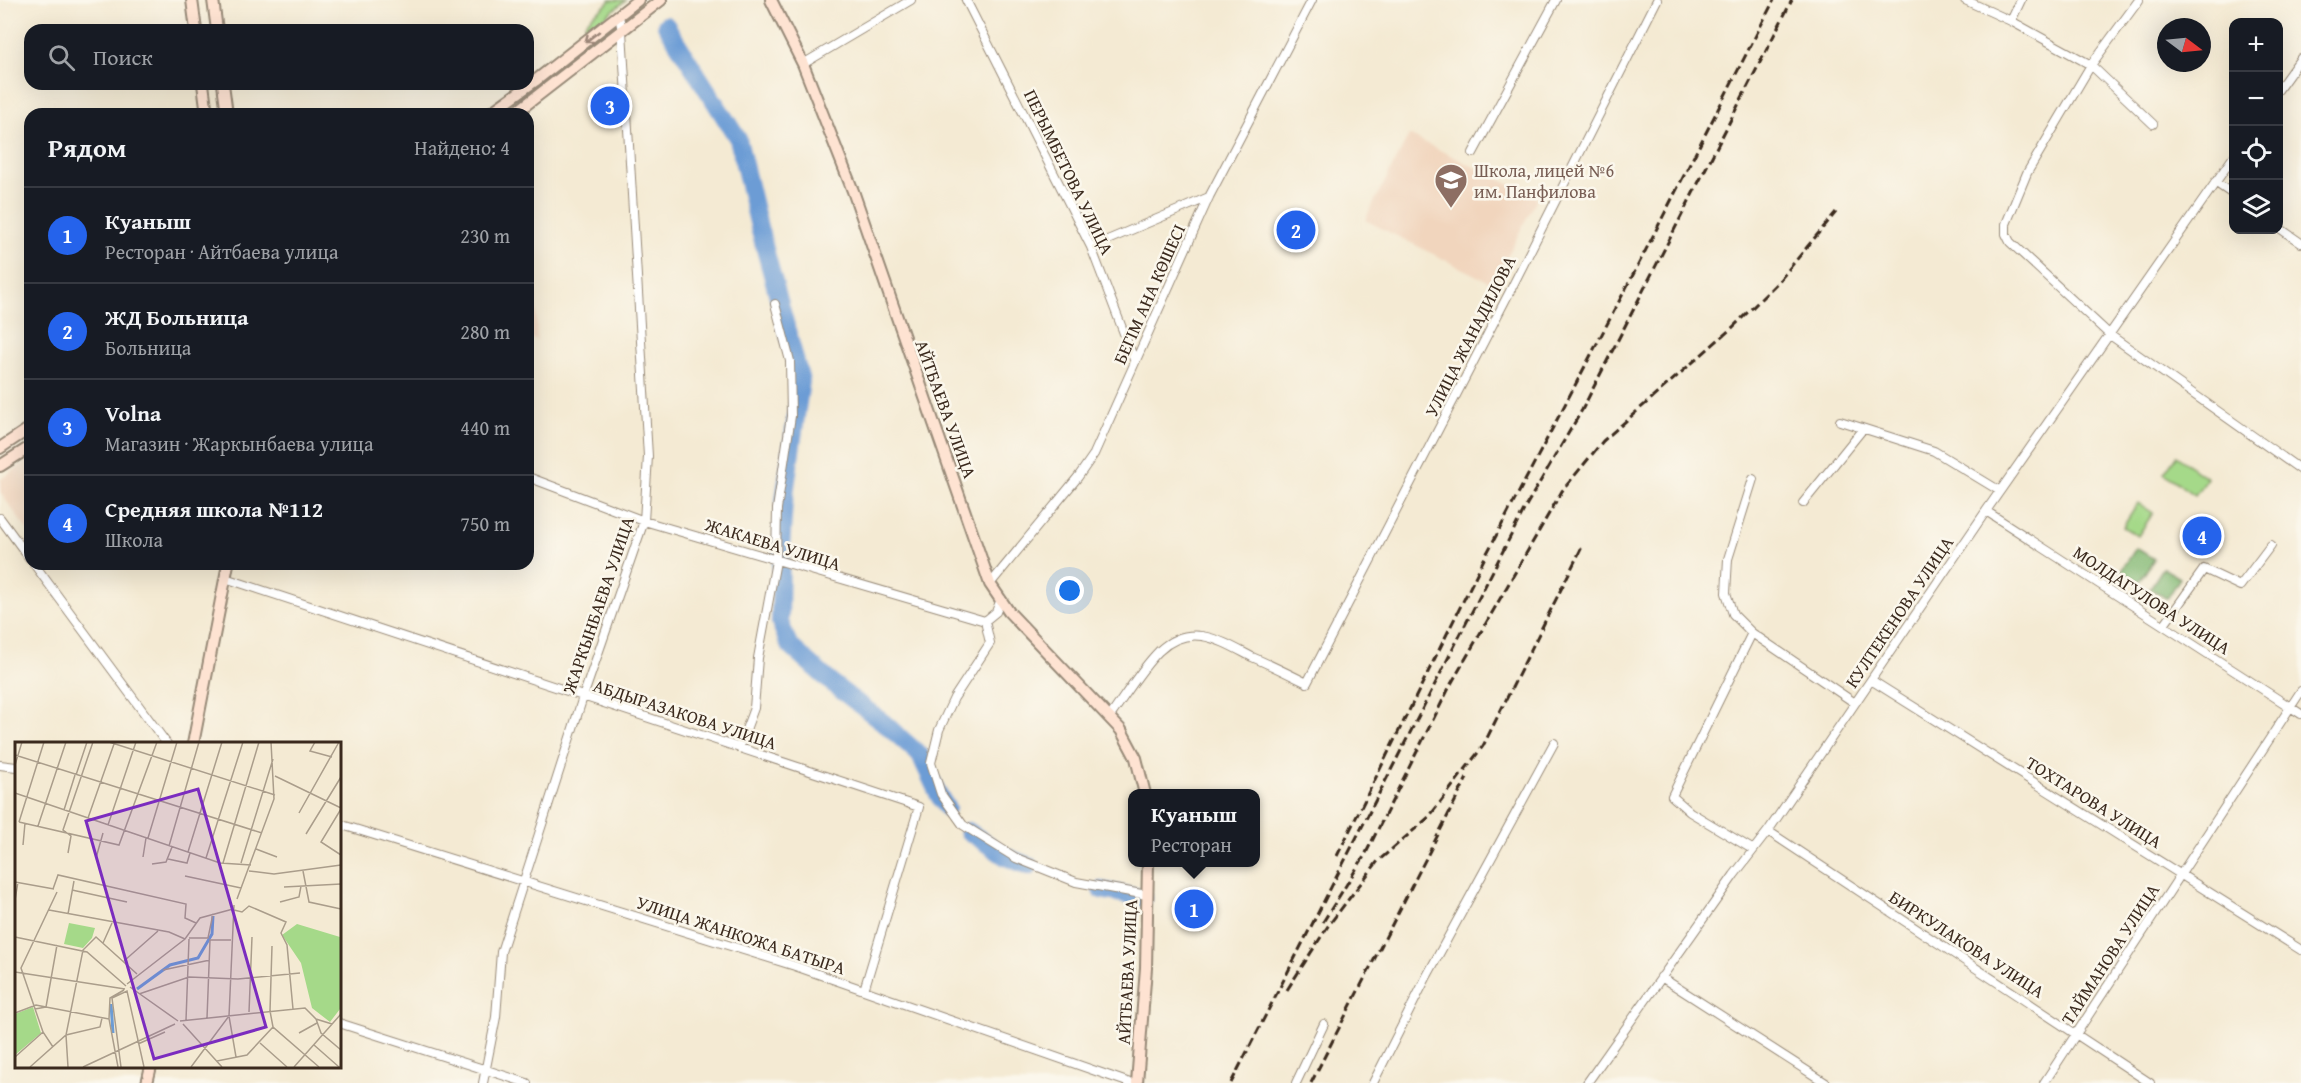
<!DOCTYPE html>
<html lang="ru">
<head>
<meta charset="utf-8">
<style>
  :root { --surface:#171b24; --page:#20242c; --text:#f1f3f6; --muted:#9ea1a6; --line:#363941; --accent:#2563eb }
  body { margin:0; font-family:"Gentium Book Plus",serif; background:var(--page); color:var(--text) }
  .controls { position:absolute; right:18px; top:18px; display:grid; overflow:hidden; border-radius:12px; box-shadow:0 6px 24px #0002 }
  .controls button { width:54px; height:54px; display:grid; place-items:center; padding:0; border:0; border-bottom:2px solid var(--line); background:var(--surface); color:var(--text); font:30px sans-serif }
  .compass { position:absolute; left:2157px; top:18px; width:54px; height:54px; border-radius:50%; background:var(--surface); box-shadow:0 6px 24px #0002; rotate:106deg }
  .you { position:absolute; left:1070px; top:591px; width:21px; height:21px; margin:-15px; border:4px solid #fff; border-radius:50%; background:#1a73e8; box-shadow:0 0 0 9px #1a73e833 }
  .badge { display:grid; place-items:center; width:39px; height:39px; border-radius:50%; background:var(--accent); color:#fff; font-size:20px; font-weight:700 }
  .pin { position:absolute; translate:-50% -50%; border:3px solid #fff; box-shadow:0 2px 6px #0006 }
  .popup { position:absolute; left:1128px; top:789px; width:132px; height:78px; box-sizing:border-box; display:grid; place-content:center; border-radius:12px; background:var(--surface); filter:drop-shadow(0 2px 4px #0005); font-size:20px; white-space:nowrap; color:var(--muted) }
  .popup b { font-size:22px; color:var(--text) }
  .popup::after { content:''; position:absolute; left:50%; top:100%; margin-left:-12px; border:12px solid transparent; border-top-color:var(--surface) }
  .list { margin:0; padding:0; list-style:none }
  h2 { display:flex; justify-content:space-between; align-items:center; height:78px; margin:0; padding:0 24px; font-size:26px }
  h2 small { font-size:20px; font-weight:400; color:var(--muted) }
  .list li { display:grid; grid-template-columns:39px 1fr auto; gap:18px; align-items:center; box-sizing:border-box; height:96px; padding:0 24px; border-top:2px solid var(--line) }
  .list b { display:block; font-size:22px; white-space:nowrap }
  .list p { margin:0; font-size:20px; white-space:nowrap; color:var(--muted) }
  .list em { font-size:20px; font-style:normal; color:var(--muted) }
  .icon { flex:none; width:33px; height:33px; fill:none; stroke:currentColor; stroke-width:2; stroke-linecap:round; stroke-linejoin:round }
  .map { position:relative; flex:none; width:2301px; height:1083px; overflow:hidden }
  .search { position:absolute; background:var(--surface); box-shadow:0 6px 24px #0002; left:24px; top:24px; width:510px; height:66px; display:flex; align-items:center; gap:15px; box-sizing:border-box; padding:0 21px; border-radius:18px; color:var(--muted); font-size:22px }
  .panel { position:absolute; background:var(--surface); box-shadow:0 6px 24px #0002; left:24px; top:108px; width:510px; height:462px; border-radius:18px }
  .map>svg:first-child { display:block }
  .built { fill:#f1d5bd }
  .green { fill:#a5d989; stroke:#708254; stroke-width:1.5 }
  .forest { fill:#84b975; stroke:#60724a; stroke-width:1.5 }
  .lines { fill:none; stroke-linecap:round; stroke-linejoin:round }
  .river { stroke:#6c9cd5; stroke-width:18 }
  .street-casing { stroke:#988a78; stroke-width:10 }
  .secondary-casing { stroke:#988a78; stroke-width:14 }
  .street { stroke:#fff; stroke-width:8 }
  .secondary { stroke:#fee3d2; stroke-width:10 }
  .rail { stroke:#3b2a1e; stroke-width:3; stroke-dasharray:9 4.5; stroke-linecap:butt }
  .oneway { stroke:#9c8678 }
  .labels { text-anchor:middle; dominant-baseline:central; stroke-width:5; stroke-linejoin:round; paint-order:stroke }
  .education-label { font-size:18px; fill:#785e54; stroke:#fbf7ec; text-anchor:start }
  .street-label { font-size:18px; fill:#3b2a1e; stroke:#fbf7ec }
  .inset-river { fill:none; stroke:#6c9cd5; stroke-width:3 }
  .inset-road { fill:none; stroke:#aa9d8b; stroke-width:1.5 }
  .view { fill:#7b2cbf; fill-opacity:0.15; stroke:#7b2cbf; stroke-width:3 }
  .inset-edge { fill:none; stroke:#3b2a1e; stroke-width:3 }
</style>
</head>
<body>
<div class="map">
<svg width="2301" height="1083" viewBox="0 0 2301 1083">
  <rect width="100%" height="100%" fill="#fbf7ec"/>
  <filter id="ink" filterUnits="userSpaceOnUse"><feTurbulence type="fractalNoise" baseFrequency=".0167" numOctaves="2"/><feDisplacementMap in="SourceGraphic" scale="12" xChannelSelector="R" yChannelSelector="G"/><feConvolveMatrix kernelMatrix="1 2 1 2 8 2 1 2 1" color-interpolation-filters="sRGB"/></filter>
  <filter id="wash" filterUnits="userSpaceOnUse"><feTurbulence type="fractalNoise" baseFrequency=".008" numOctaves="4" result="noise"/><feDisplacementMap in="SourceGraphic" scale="24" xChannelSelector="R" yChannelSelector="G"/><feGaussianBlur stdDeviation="1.35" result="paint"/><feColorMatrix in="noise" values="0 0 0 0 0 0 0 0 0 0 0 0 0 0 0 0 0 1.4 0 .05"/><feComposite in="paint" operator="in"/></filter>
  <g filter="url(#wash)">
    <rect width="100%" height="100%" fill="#f4ead3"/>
    <path class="built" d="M 1409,135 L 1537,198 L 1493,284 L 1365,220 Z
      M 528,245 L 535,246 L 537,340 L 528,338 Z
      M 30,459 L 30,534 L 0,492 L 0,480 Z"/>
    <path class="green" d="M 610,0 L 626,0 L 595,25 L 587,27 L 585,24 C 590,14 604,10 610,0 Z
      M 2176,456 L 2207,478 L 2195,495 L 2164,473 Z
      M 2138,503 L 2153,513 L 2138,536 L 2123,527 Z"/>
    <path class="forest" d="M 2136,548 L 2154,559 L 2139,582 L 2121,571 Z
      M 2163,568 L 2180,578 L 2167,599 L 2150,588 Z"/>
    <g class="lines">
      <path class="river" d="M 666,25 L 738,139 L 759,227 L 801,381 L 784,501 L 781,550 L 780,622 L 789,645 L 834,685 L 884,723 L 920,755 L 939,796 L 947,808
        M 968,831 L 1006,857 L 1029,866
        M 1101,890 L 1143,898"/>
    </g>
  </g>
  <g filter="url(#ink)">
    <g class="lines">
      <g class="street-casing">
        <path id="street" d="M 966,0 L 1091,247 L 1135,362
          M 1965,0 L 2011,21 L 2091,65 L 2153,124
          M 2139,0 L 2091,65 L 2027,173 L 2006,224 L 2006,234 L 2010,242 L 2110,335 L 2301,470
          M 2011,21 L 2021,0
          M 803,64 L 911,0
          M 2278,90 L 2301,58
          M 1473,153 L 1556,0
          M 2215,182 L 2234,195
          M 2278,227 L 2301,243
          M 1091,247 L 1209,197
          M 1840,421 L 1934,451 L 2000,491
          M 528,477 L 644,521 L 985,621 L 996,612 L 1001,599
          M 1753,479 L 1728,559 L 1726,593 L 1733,614 L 1752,633 L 1855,703
          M 1803,503 L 1862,430
          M 1986,511 L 2301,714
          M 0,518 L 30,559
          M 34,564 L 167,744
          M 225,578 L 919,807 L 864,990
          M 990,584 L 1078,477 L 1094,454 L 1209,197 L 1312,0
          M 985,621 L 990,643 L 954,698 L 939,730 L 931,763 L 941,794 L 963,825 L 1016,858 L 1076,882 L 1147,895
          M 2164,625 L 2204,569 L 2240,586 L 2271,545
          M 1752,633 L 1672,796 L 1690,812 L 1752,849
          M 1871,680 L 2301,950
          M 1109,718 C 1125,696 1140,670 1159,651 C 1191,621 1221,641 1252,657 C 1271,665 1289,674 1307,683 L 1509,293 L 1657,0
          M 739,748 L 754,708 L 758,658 L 776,561 L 777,509 L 791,416 L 790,361 L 775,304
          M 0,765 L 16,767
          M 339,824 L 795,966 L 1130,1083
          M 1768,831 L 2150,1083
          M 1661,977 L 1826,1083
          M 339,1023 L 527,1083
          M 483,1083 L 496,1017 L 501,952 L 583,697 L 644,521 L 648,456 L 622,31 L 619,16
          M 1296,1083 L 1324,1024
          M 1373,1083 L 1427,976 L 1554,743
          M 1587,1083 L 1734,875 L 1768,831 L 1986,511 L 2234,156
          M 2044,1083 L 2301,691"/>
      </g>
      <g class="secondary-casing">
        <path id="secondary" d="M 192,0 L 196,30
          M 213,0 L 217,30
          M 771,0 L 803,64 L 853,191 L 990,584 L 1009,612 L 1121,730 L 1136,758 L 1145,794
          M 203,84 L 207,114
          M 223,84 L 227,114
          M 489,114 L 535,81 L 638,0
          M 514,114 L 661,0
          M 0,448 L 30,428
          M 0,466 L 30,447
          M 193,744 L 228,564
          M 147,1083 L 151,1066
          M 1137,1083 L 1146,968 L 1148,862"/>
      </g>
      <use href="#street" class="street"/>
      <use href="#secondary" class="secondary"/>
      <path class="rail" d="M 1337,856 L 1486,555 L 1635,271 L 1774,0
        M 1323,922 L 1365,855 L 1451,684 L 1562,491 L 1603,441 L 1733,327 L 1779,281 L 1836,212
        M 1287,990 L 1328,926 L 1378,861 L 1429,817 L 1483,746 L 1583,545
        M 1231,1083 L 1527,504 L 1582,410 L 1792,0
        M 1311,1083 L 1467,778"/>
    </g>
    <defs><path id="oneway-shaft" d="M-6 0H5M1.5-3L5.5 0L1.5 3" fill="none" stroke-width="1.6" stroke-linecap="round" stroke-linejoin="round" transform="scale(1.5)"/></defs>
    <use class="oneway" href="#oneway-shaft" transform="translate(592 37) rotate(142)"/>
  </g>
  <defs>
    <g id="school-pin" transform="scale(1.725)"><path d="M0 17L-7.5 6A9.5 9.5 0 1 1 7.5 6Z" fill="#8d6e63" stroke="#fbf7ec"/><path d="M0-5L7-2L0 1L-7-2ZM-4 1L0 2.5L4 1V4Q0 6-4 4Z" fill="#fff"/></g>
  </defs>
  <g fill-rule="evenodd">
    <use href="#school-pin" x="1451" y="180"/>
  </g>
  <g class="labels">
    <g class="education-label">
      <text x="1474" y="170">Школа, лицей №6<tspan x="1474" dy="21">им. Панфилова</tspan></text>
    </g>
    <g class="street-label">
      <text transform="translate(1069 172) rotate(64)">ПЕРЫМБЕТОВА УЛИЦА</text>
      <text transform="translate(1149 294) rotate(-66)">БЕГІМ АНА КӨШЕСІ</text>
      <text transform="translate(1470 336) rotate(-63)">УЛИЦА ЖАНАДИЛОВА</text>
      <text transform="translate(946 409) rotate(70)">АЙТБАЕВА УЛИЦА</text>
      <text transform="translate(773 544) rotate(17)">ЖАКАЕВА УЛИЦА</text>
      <text transform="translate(2152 600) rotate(33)">МОЛДАГУЛОВА УЛИЦА</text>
      <text transform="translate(598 605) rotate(-71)">ЖАРКЫНБАЕВА УЛИЦА</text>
      <text transform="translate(1899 612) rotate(-56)">КУЛТЕКЕНОВА УЛИЦА</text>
      <text transform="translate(685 714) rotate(18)">АБДЫРАЗАКОВА УЛИЦА</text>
      <text transform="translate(2094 802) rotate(32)">ТОХТАРОВА УЛИЦА</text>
      <text transform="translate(741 935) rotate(18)">УЛИЦА ЖАНКОЖА БАТЫРА</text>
      <text transform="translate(1967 944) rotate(33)">БИРКУЛАКОВА УЛИЦА</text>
      <text transform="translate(2110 954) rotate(-57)">ТАЙМАНОВА УЛИЦА</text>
      <text transform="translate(1127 972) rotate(-87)">АЙТБАЕВА УЛИЦА</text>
    </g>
  </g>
  <g transform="translate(15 742)">
    <rect width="326" height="326" fill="#f4ead3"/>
    <path d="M 54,181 L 80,186 L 77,196 L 68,206 L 49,202 ZM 282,182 L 325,195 L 325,267 L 315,280 L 297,266 L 286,221 L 267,193 ZM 18,265 L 26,291 L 0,313 L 0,272 Z" fill="#a5d989"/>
    <path class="inset-river" d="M 122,247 L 155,223 L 183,216 L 197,192 L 198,174M 96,262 L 98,291"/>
    <path class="inset-road" d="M 94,0 L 260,53M 300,0 L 295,9 L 317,15M 0,13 L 247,91M 0,23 L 7,0M 61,33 L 72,0M 260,34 L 326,66M 0,51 L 205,121 L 236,123M 326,67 L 306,100 L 326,113M 49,68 L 60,33M 284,71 L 324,0M 73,76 L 99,2M 4,80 L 104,103 L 142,0M 4,80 L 29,0M 93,83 L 121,0M 23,84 L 51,0M 291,92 L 326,35M 133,96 L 162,0M 8,103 L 10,81M 154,104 L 184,0M 241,107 L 262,115M 173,110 L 207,0M 53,111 L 56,94 L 48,88 L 78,0M 128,115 L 131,96M 81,116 L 88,91M 191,116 L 228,0M 153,117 L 172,121 L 175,111M 208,121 L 244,0M 226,121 L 258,17M 137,122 L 151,120 L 157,105M 234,129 L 259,132 L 326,123M 288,129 L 294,160 L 326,167M 170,134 L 226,146M 0,140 L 39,147M 269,145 L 326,142M 38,147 L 43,133 L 171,162 L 170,176 L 181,181M 57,148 L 112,160M 222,157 L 259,57 L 256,0M 0,158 L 3,140M 265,160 L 284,155 L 286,144M 34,168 L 154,190 L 170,197M 219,168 L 227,170 L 234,164 L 271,180 L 266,191 L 272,203 L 278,267M 53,172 L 59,139M 0,195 L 72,210 L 111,244M 174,196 L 193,196 L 198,172M 88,201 L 97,181M 257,204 L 255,269 L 258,285 L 304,325M 109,219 L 143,189M 148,228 L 195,218M 0,230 L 110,247M 112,242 L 170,197 L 185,176 L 218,167M 115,245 L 163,279M 124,252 L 174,235 L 223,237 L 285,231M 20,267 L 31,265 L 94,277M 234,270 L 237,195M 0,271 L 21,263 L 31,265 L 42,203M 214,274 L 221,315M 192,276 L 195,198 L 216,198M 301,277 L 306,291 L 326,308M 171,278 L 174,197M 165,279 L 290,266 L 301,277 L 317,282M 168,282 L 207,325M 284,291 L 302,281M 245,301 L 272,325M 123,302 L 150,290M 299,303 L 324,325M 38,305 L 28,290 L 6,226 L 42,150M 0,315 L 28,290M 202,319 L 232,313 L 258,285M 15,325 L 51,293 L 85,285 L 87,276M 53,325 L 51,293 L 68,208 L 81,195 L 122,232M 68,325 L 160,282M 103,325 L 94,277 L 95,256 L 109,248M 106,325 L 97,256 L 112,249 L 129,325M 176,325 L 214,274 L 219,163M 279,325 L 326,272"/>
    <path class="view" d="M 183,47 L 251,285 L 139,317 L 71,79 Z"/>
    <rect width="326" height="326" class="inset-edge"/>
  </g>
</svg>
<div class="controls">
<button>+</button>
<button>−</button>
<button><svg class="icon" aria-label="locate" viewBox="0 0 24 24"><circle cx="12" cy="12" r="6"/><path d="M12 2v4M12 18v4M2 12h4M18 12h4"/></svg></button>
<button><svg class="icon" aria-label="layers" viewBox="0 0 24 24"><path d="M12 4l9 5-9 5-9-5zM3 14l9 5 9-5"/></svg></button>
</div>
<svg class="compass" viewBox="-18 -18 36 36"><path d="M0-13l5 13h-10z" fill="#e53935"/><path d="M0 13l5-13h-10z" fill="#9ea1a6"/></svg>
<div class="you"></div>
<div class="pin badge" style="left:1194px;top:909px">1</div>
<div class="popup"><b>Куаныш</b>Ресторан</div>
<div class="pin badge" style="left:1296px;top:230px">2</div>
<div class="pin badge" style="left:610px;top:106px">3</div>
<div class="pin badge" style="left:2202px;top:536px">4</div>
<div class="search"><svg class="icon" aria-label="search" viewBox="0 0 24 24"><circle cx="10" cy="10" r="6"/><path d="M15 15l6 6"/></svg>Поиск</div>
<section class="panel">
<h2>Рядом<small>Найдено: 4</small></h2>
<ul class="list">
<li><span class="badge">1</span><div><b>Куаныш</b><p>Ресторан · Айтбаева улица</p></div><em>230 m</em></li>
<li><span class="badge">2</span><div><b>ЖД Больница</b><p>Больница</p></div><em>280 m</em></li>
<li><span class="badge">3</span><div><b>Volna</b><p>Магазин · Жаркынбаева улица</p></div><em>440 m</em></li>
<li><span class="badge">4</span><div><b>Средняя школа №112</b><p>Школа</p></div><em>750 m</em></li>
</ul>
</section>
</div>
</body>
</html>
